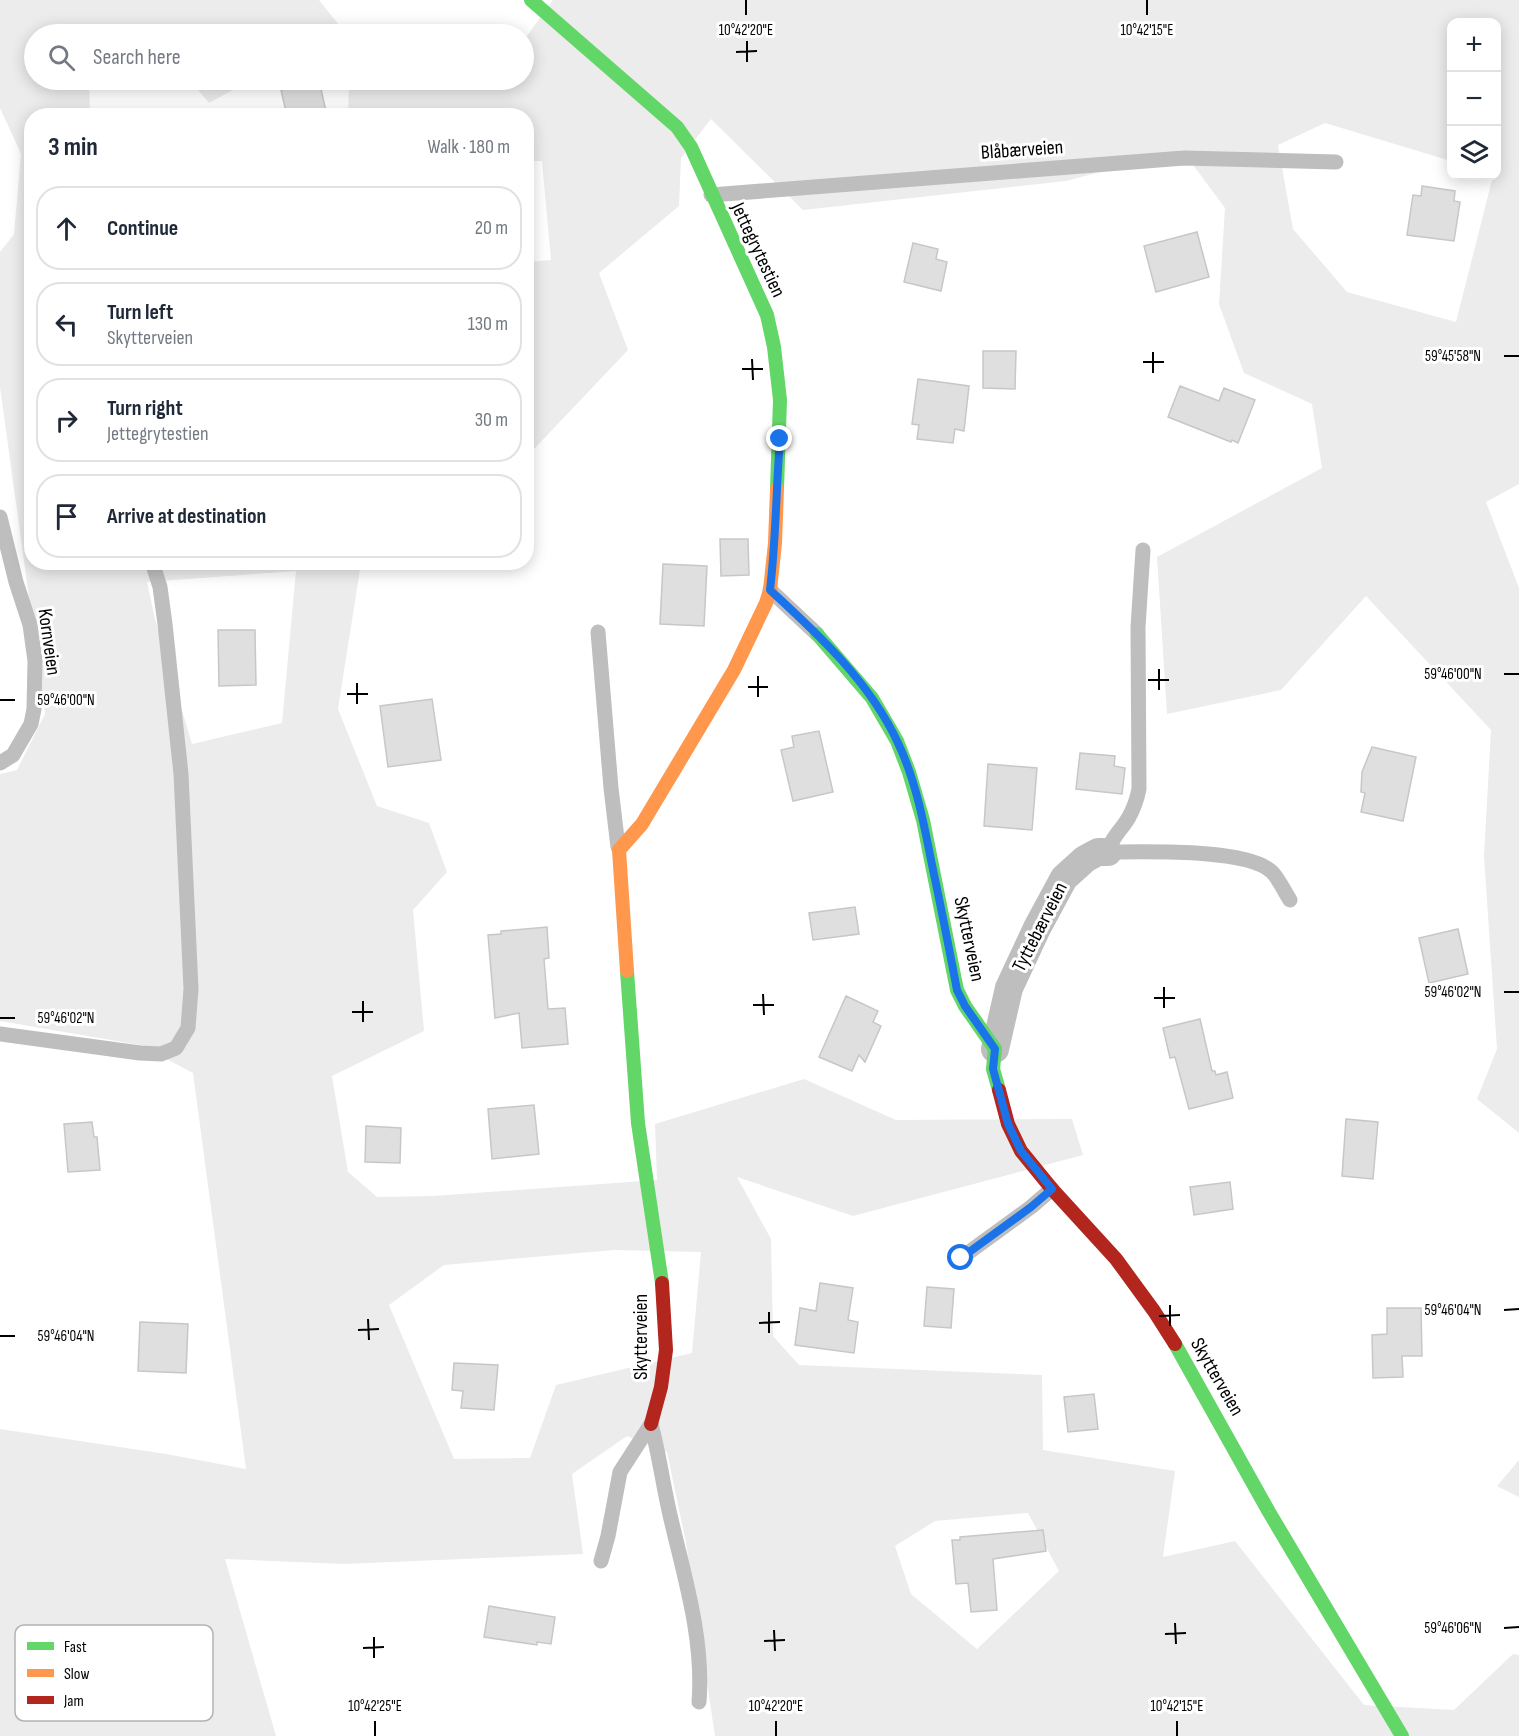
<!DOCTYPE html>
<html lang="en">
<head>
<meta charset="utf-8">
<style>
  :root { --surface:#fff; --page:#f2f2f3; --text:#1f2937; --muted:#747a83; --line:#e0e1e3 }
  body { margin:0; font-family:"Sofia Sans Condensed",sans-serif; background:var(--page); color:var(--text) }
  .controls { position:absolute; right:18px; top:18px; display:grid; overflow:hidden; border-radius:12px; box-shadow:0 3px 15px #0003 }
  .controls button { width:54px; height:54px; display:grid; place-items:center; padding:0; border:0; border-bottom:2px solid var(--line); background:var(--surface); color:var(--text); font:30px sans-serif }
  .stop { position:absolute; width:18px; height:18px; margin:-14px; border:4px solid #1a73e8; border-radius:50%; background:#fff }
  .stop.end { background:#1a73e8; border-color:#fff; box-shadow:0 2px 6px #0008 }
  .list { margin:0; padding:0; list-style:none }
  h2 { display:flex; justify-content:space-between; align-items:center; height:78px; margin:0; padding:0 24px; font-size:26px }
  h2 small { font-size:20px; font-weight:400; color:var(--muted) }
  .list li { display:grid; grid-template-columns:39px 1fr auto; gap:18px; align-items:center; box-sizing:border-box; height:84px; margin:0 12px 12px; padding:0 12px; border:2px solid var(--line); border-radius:24px }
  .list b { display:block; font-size:22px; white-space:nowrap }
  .list p { margin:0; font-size:20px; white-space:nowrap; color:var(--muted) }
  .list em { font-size:20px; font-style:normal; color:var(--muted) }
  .icon { flex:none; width:33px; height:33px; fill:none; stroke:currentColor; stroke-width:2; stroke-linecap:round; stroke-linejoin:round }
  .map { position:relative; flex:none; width:1519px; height:1736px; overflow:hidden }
  .search { position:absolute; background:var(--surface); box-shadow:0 3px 15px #0003; left:24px; top:24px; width:510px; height:66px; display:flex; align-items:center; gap:15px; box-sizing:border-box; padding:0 21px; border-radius:33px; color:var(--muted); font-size:22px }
  .panel { position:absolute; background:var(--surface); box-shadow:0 3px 15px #0003; left:24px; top:108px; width:510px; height:462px; border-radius:24px }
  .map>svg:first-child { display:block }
  .green { fill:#ececec; fill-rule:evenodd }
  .building { fill:#dfdfdf; stroke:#c7c7c7; stroke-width:1.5 }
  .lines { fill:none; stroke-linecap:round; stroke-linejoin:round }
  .lane { stroke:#bebebe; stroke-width:15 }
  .street { stroke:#bebebe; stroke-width:28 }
  .fast { stroke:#63d668; stroke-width:14 }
  .slow { stroke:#ff974d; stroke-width:14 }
  .jam { stroke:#b3261e; stroke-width:14 }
  .route { stroke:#1a73e8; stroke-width:8 }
  .ticks { fill:none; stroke:#000; stroke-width:2 }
  .labels { text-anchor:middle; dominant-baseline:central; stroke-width:6; stroke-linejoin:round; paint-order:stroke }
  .street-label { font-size:20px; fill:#000; stroke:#fff }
  .key { fill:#fff; stroke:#b2b2b2; stroke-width:1.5 }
  .key-label { font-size:16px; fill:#000 }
  .ticks-label { font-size:15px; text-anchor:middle; fill:#000; stroke:#fff; stroke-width:6; stroke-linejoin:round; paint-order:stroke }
</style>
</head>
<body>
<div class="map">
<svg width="1519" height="1736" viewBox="0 0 1519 1736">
  <rect width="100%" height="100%" fill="#fff"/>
  <path class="green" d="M 0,0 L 319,0 L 343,30 L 363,34 L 153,34 L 145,25 L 94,34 L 34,34 L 34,80 L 89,80 L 90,115 L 32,116 L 32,562 L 361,563 L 338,709 L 377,806 L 429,823 L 447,872 L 413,910 L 424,1031 L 332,1076 L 348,1172 L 377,1197 L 433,1196 L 657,1180 L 655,1124 L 804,1079 L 896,1120 L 1072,1119 L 1083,1155 L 853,1216 L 737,1177 L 771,1239 L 773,1336 L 799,1365 L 1042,1375 L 1043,1450 L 1175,1471 L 1163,1557 L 1235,1541 L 1364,1705 L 1454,1710 L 1513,1654 L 1519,1655 L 1519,1736 L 715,1736 L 686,1543 L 667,1452 L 627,1436 L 572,1474 L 583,1554 L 344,1564 L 225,1559 L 276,1736 L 0,1736 L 0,1429 L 166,1454 L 246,1469 L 193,1073 L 140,1045 L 0,1021 L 0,774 L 17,770 L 45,714 L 0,387 L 0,252 L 14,234 L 21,154 L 0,108 ZM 296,571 L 282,723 L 192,744 L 155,619 L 147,582 ZM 614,1250 L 701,1252 L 692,1353 L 556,1385 L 530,1458 L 454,1459 L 389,1305 L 444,1265 ZM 1028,1513 L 1059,1571 L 977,1649 L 911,1594 L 895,1546 L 935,1521 Z
    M 553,0 L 1519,0 L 1519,484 L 1486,502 L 1519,588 L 1519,1133 L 1477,1099 L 1497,1049 L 1484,856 L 1491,730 L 1366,596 L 1281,690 L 1167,714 L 1157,557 L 1322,468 L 1312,404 L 1244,373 L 1219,304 L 1225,208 L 1182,150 L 1066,181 L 803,210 L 711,119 L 681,158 L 679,206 L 599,273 L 628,350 L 535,448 L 527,449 L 527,262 L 551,260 L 542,161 L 527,161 L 526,116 L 348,116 L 349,80 L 524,80 L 524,40 ZM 1452,22 L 1496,22 L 1496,176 L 1493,176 L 1456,322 L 1347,292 L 1293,229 L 1278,145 L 1325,123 L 1451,161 Z
    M 190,80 L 251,80 L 209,103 Z
    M 1519,1460 L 1519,1497 L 1497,1486 Z"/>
  <path class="building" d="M 319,80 L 327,116 L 287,116 L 281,90 Z
    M 1422,186 L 1455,191 L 1454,201 L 1460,202 L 1454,241 L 1407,235 L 1413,195 L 1421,196 Z
    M 1197,232 L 1209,277 L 1156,292 L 1144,246 Z
    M 913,243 L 938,249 L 936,259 L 947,262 L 941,291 L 904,282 Z
    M 983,351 L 1016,351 L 1015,389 L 983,388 Z
    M 918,379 L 969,386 L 964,431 L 955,429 L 953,443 L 917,439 L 919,425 L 912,424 Z
    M 1180,386 L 1219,401 L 1224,388 L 1255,400 L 1238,443 L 1232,440 L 1231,442 L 1168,417 Z
    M 720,539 L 748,539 L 749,575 L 721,576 Z
    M 663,564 L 707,566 L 704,626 L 660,624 Z
    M 218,630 L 255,630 L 256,685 L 219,686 Z
    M 432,699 L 441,760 L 388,767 L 380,706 Z
    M 819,731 L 833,792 L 793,801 L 781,750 L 794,747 L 792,736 Z
    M 1372,747 L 1416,757 L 1403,821 L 1361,812 L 1365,793 L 1361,792 L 1362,772 Z
    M 1080,753 L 1115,756 L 1114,766 L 1125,768 L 1122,794 L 1076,789 Z
    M 988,764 L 1037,768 L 1032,830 L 984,826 Z
    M 855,907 L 859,934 L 813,940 L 809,913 Z
    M 547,927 L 549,958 L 544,959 L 548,1009 L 565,1008 L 568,1044 L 522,1048 L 519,1013 L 495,1018 L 488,935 L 501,934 L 501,931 Z
    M 1458,929 L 1468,974 L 1429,983 L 1419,938 Z
    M 846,996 L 878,1011 L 873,1022 L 881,1026 L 865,1062 L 859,1055 L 852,1071 L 819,1057 Z
    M 1200,1019 L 1212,1071 L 1215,1071 L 1216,1075 L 1227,1072 L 1233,1098 L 1189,1109 L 1175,1057 L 1170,1058 L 1163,1028 Z
    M 534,1105 L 539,1154 L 492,1159 L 488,1109 Z
    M 1346,1119 L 1378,1122 L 1373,1179 L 1342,1176 Z
    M 92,1122 L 94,1137 L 97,1137 L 100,1170 L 68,1172 L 64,1124 Z
    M 366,1126 L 401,1128 L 400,1163 L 365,1162 Z
    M 1230,1182 L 1233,1209 L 1194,1215 L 1190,1187 Z
    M 820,1283 L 853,1288 L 848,1320 L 858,1322 L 854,1353 L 795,1345 L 800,1308 L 816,1311 Z
    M 927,1287 L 954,1289 L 951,1328 L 924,1326 Z
    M 1387,1308 L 1421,1308 L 1422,1356 L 1402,1356 L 1403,1377 L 1373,1378 L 1372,1335 L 1387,1334 Z
    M 140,1322 L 188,1324 L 186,1373 L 138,1371 Z
    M 454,1363 L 498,1365 L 494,1410 L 461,1408 L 463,1391 L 452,1390 Z
    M 1094,1394 L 1098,1429 L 1068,1432 L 1064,1397 Z
    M 1043,1530 L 1046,1551 L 993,1559 L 997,1610 L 971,1612 L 968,1583 L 956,1584 L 952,1540 L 960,1540 L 960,1537 Z
    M 489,1606 L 555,1617 L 551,1644 L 537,1642 L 537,1645 L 484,1637 Z"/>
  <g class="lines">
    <path class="lane" d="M 711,195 L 1184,158 L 1336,162
      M 0,517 L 16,582 L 30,625 L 35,661 L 34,709 L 31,724 L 13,755 L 0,763
      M 1143,550 L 1138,627 L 1139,789 C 1137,799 1134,808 1129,817 C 1121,831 1112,836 1108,852 C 1143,852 1248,848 1272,872 C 1279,879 1284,891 1290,900
      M 770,590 L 817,634
      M 598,632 L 611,788 L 618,847
      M 0,1034 L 140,1053 L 161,1054 L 176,1048 L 188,1028 L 191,989 L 181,774 L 165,624 L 160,587 L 152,562
      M 961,1258 L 1031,1207 L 1052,1189
      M 651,1424 C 659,1454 663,1485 670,1515 C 684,1576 704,1638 699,1702
      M 601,1561 L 608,1536 L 620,1472 L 651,1424"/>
    <path class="street" d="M 995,1049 L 1009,988 L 1037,928 L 1064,878 L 1085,859 L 1098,852 L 1108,852"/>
    <path class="fast" d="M 531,0 L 677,127 L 691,147 L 767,315 L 774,347 L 780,400 L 777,489
      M 817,634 L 872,698 L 897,741 L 909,772 L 923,820 L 957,990 L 965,1006 L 995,1049 L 993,1069 L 999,1090
      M 627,971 L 638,1123 L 662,1283
      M 1175,1344 L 1269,1512 L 1402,1736"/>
    <path class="slow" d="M 627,971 L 619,850 L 642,824 L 734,670 L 766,603 L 770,590 L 775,543 L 777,489"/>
    <path class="jam" d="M 999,1090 L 1008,1124 L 1021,1151 L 1052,1189 L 1116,1259 L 1154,1311 L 1175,1344
      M 651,1424 L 661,1387 L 666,1350 L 662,1283"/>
  </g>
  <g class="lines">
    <path class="route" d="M 780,439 C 776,490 776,540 770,590 C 818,634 870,682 898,743 C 916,781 924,824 932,865 C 941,907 949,948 957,990 L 965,1006 L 995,1049 L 993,1069 L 1008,1124 L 1021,1151 L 1052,1189 L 1031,1207 L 961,1258"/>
  </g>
  <path class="ticks" d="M 746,0 L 746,15M 1147,0 L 1147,15M 747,41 L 747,62M 736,52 L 757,51M 1153,352 L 1153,373M 1504,356 L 1519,356M 752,359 L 753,380M 1143,362 L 1164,362M 742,369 L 763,369M 1159,669 L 1159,690M 1504,674 L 1519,674M 758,676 L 758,697M 1148,680 L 1169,680M 357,683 L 357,704M 748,687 L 768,687M 347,694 L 368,694M 0,700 L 15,700M 1164,987 L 1164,1008M 1504,992 L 1519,992M 763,994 L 764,1015M 1154,998 L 1175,998M 363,1001 L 363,1022M 753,1005 L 774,1005M 352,1012 L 373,1012M 0,1018 L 15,1018M 1170,1305 L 1170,1326M 1504,1310 L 1519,1309M 769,1312 L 769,1333M 1159,1316 L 1180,1315M 368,1319 L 369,1340M 759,1323 L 780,1322M 358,1330 L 379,1329M 0,1336 L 15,1336M 1175,1623 L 1176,1644M 1504,1628 L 1519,1627M 774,1630 L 775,1651M 1165,1634 L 1186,1633M 374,1637 L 374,1658M 764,1641 L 785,1640M 363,1648 L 384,1647M 375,1721 L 375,1736M 776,1721 L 776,1736M 1177,1721 L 1177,1736"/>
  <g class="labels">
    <g class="street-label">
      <text transform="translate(1022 150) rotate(-4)">Blåbærveien</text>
      <text transform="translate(758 250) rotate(65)">Jettegrytestien</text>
      <text transform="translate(49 642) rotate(82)">Kornveien</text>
      <text transform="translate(1040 927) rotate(-63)">Tyttebærveien</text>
      <text transform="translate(969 939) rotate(78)">Skytterveien</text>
      <text transform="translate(641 1337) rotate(-90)">Skytterveien</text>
      <text transform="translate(1217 1377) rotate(60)">Skytterveien</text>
    </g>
  </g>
  <rect x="15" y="1625" width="198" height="96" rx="9" class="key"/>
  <rect x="27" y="1642" width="27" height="8" fill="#63d668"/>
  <rect x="27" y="1669" width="27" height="8" fill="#ff974d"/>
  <rect x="27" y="1696" width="27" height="8" fill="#b3261e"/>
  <g class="key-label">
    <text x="64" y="1652">Fast</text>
    <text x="64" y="1679">Slow</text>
    <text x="64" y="1706">Jam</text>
  </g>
  <g class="ticks-label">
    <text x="746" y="35">10°42'20"E</text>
    <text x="1147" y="35">10°42'15"E</text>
    <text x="1453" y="361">59°45'58"N</text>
    <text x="1453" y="679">59°46'00"N</text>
    <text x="66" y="705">59°46'00"N</text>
    <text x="1453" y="997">59°46'02"N</text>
    <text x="66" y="1023">59°46'02"N</text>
    <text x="1453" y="1315">59°46'04"N</text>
    <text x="66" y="1341">59°46'04"N</text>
    <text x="1453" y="1633">59°46'06"N</text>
    <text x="375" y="1711">10°42'25"E</text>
    <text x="776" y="1711">10°42'20"E</text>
    <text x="1177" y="1711">10°42'15"E</text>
  </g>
</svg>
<div class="controls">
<button>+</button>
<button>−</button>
<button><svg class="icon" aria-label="layers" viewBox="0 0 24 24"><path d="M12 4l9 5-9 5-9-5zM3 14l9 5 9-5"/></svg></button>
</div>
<div class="stop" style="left:961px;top:1258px"></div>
<div class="stop end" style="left:780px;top:439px"></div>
<div class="search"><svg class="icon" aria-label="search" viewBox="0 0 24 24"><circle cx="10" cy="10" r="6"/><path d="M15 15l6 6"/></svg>Search here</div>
<section class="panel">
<h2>3 min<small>Walk · 180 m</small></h2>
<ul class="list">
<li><svg class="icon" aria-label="ahead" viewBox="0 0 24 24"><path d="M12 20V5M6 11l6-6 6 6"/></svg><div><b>Continue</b></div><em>20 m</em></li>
<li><svg class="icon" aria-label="left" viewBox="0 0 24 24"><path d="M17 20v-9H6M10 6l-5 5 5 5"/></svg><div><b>Turn left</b><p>Skytterveien</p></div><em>130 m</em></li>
<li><svg class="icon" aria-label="right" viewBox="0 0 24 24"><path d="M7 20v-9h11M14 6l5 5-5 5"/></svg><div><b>Turn right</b><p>Jettegrytestien</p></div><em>30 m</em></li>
<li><svg class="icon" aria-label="arrive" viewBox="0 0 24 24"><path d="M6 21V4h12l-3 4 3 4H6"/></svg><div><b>Arrive at destination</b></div></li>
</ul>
</section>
</div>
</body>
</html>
